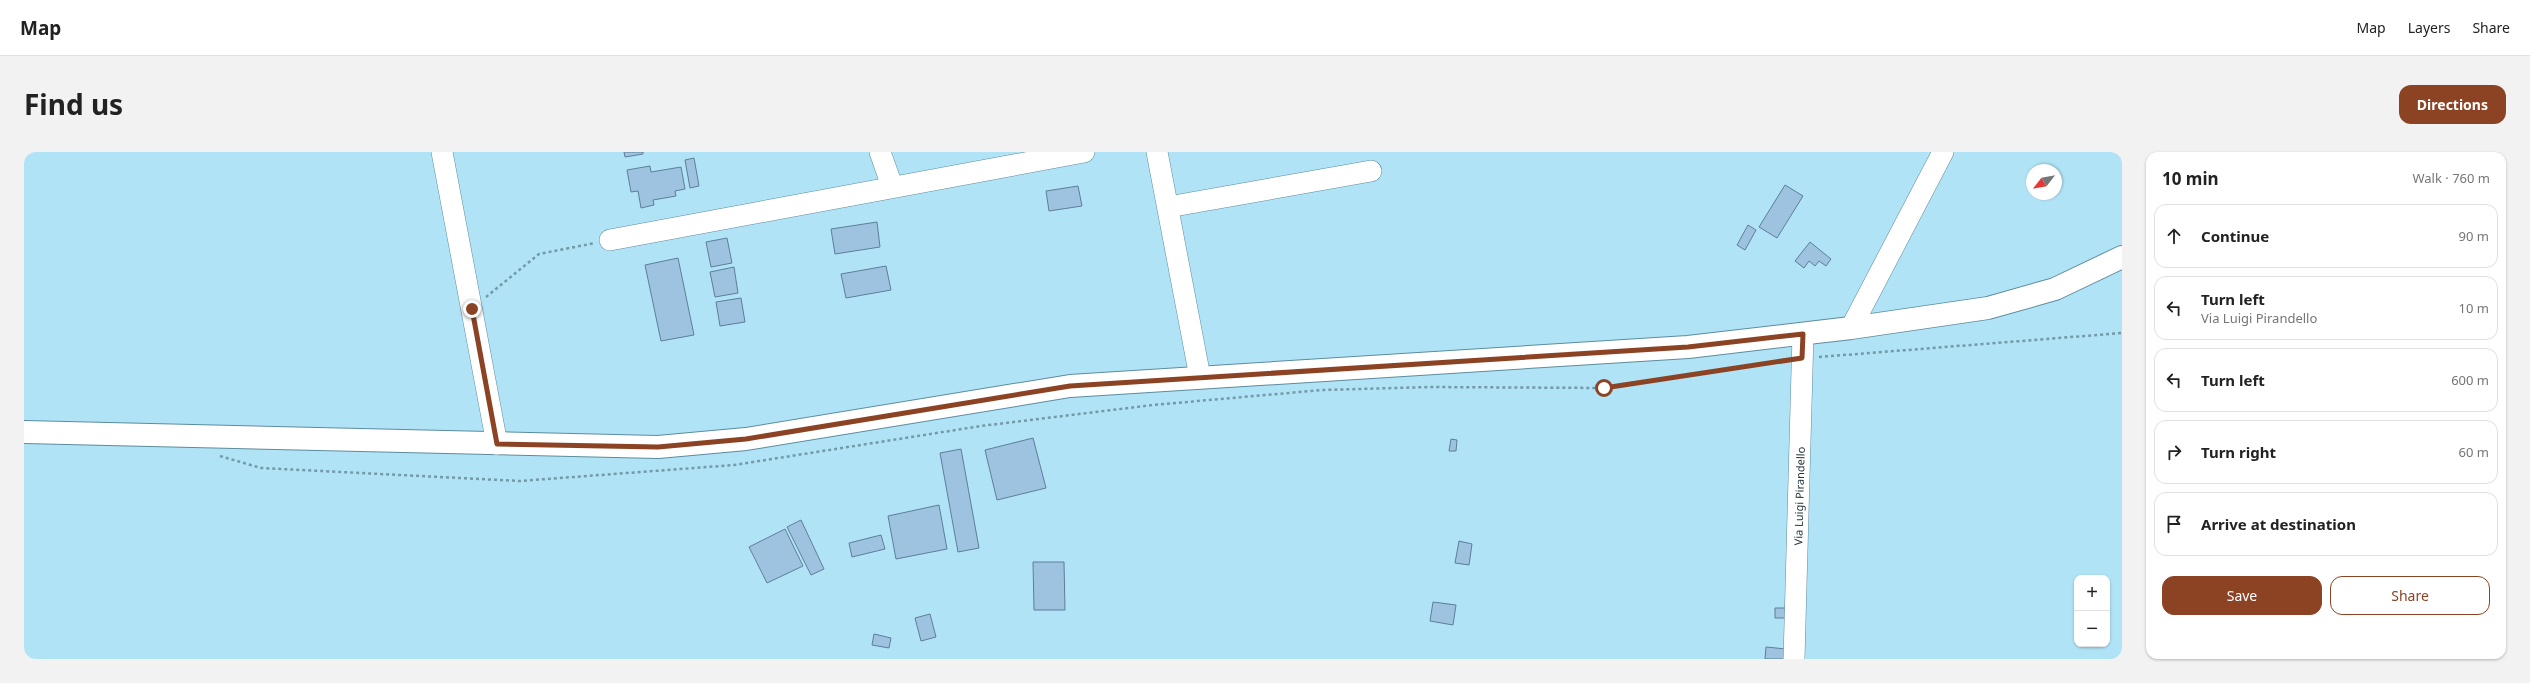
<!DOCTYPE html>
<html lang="en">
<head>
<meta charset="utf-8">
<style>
  :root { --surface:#fff; --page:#f2f2f2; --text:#222; --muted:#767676; --line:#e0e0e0; --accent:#8c4324 }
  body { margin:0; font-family:"Noto Sans",sans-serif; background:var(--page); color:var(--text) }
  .controls { position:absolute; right:12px; bottom:12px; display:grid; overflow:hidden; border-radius:8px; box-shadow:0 1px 3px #0004 }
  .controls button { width:36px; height:36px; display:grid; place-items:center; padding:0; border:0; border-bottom:1px solid var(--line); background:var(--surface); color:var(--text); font:20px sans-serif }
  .compass { position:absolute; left:2002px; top:12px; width:36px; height:36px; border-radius:50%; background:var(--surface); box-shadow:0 1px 3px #0004; rotate:239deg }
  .stop { position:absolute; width:12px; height:12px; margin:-9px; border:3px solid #8c4324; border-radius:50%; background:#fff }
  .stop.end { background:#8c4324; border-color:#fff; box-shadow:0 1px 4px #0008 }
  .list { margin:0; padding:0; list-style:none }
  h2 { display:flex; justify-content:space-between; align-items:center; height:52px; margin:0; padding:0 16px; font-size:17px }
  h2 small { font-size:13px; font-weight:400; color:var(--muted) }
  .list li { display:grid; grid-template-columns:26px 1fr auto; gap:12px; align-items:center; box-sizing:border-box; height:64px; margin:0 8px 8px; padding:0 8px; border:1px solid var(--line); border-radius:12px }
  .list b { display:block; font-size:15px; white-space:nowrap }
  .list p { margin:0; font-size:13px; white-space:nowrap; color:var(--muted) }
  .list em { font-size:13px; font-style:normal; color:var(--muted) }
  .actions { display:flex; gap:8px; padding:12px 16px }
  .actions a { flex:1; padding:9px 0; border:1px solid var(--accent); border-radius:12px; text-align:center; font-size:14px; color:var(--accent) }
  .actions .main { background:var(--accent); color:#fff }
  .icon { flex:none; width:22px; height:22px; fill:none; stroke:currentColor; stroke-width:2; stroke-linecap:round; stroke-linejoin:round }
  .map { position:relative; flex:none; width:2098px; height:507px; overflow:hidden; border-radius:12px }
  header { display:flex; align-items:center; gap:24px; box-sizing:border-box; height:56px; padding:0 20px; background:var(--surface); border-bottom:1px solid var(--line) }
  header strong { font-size:19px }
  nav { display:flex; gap:22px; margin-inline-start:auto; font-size:14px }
  .intro { display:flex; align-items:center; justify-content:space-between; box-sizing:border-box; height:96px; padding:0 24px }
  h1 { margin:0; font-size:28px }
  .button { padding:10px 18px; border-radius:12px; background:var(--accent); color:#fff; font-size:14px; font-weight:700 }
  main { display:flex; gap:24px; padding:0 24px }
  aside { flex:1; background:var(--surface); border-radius:12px; box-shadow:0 1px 3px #0004 }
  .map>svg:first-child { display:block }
  .building { fill:#9ec3e1; stroke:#5c7e99 }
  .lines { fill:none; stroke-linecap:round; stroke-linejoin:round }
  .minor-casing { stroke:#5c8c9d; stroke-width:22 }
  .major-casing { stroke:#5c8c9d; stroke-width:24 }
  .path { stroke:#7499a7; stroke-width:2.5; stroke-dasharray:3 3; stroke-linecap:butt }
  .minor { stroke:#fff; stroke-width:21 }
  .major { stroke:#fff; stroke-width:22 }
  .route { stroke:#8c4324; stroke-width:5 }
  .labels { text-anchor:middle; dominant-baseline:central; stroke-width:3; stroke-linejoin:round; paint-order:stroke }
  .street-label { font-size:11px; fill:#21353c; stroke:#b1e3f6 }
</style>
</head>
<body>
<header>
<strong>Map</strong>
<nav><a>Map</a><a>Layers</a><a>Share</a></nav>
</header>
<div class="intro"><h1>Find us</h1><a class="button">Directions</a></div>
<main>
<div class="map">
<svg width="2098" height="507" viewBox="0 0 2098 507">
  <rect width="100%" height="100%" fill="#b1e3f6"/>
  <path class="building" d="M 600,0 L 619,0 L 619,2 L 601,5 Z
    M 670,6 L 675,34 L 666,36 L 661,8 Z
    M 626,14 L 627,20 L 657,15 L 661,37 L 651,39 L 652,44 L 629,48 L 630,53 L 617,56 L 614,39 L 607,40 L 603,18 Z
    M 1761,33 L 1779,44 L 1753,86 L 1735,75 Z
    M 1054,34 L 1058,54 L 1025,59 L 1022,39 Z
    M 853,70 L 856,95 L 811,102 L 807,77 Z
    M 1724,73 L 1732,78 L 1721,98 L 1713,93 Z
    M 703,86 L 708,111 L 687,115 L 682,90 Z
    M 1786,90 L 1807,107 L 1802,114 L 1795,109 L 1791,114 L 1785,109 L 1780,116 L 1771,109 Z
    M 654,106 L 670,183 L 637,189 L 621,113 Z
    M 862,114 L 867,138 L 822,146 L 817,122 Z
    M 710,115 L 714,141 L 691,145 L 686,120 Z
    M 717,146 L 721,170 L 696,174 L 692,150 Z
    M 1009,286 L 1022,336 L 973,348 L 961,298 Z
    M 1427,287 L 1433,288 L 1432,299 L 1425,299 Z
    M 937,297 L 955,396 L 934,400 L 916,301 Z
    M 915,353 L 923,397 L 872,407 L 864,364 Z
    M 777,368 L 800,417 L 787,423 L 763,375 Z
    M 761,377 L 779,414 L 743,431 L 725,395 Z
    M 857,383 L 861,397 L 828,405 L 825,391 Z
    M 1435,389 L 1448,392 L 1445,413 L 1431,411 Z
    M 1009,410 L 1040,410 L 1041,458 L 1010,458 Z
    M 1409,450 L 1432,453 L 1429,473 L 1406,469 Z
    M 1751,456 L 1762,456 L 1762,466 L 1751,466 Z
    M 906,462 L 912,485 L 897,489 L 891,466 Z
    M 850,482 L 867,486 L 865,496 L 848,493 Z
    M 1742,495 L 1762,497 L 1761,507 L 1741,507 Z"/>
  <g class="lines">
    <g class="minor-casing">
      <g id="minor">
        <path d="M 418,0 L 473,292"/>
        <path d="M 856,0 L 868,34"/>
        <path d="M 1133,0 L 1176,225"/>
        <path d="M 1144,55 L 1347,19"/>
        <path d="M 586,88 L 1060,0"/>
        <path d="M 1827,176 L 1919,0"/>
        <path id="s1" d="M 1770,507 L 1779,182"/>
      </g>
    </g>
    <g class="major-casing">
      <path id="major" d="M 0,280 L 634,295 L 722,287 L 1046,234 L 1664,195 L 1827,176 L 1964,156 L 2031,137 L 2098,105"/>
    </g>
    <path class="path" d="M 462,145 L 515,102 L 571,91
      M 1795,205 L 2098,181
      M 196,304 L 237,316 L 496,329 L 710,313 L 957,274 L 1129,253 L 1298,238 L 1405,235 L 1580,236 L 1761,209"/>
    <use href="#minor" class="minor"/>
    <use href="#major" class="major"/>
  </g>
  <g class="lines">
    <path class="route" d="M 448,157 L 473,292 L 634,295 L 722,287 L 1046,234 L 1664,195 L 1779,182 L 1778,206 L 1580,236"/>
  </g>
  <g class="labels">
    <g class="street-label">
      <text stroke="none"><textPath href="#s1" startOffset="163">Via Luigi Pirandello</textPath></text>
    </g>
  </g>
</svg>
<div class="controls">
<button>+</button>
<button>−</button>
</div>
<svg class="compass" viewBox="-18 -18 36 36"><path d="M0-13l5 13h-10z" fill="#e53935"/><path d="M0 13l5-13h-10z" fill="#767676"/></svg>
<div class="stop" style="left:1580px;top:236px"></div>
<div class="stop end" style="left:448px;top:157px"></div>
</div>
<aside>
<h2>10 min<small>Walk · 760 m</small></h2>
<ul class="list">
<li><svg class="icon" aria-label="ahead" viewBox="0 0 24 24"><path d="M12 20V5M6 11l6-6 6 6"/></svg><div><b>Continue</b></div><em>90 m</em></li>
<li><svg class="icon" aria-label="left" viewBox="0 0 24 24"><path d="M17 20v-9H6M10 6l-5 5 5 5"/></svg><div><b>Turn left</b><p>Via Luigi Pirandello</p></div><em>10 m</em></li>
<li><svg class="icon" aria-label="left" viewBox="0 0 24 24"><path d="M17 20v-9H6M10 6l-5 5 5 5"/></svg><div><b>Turn left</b></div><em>600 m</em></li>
<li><svg class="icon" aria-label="right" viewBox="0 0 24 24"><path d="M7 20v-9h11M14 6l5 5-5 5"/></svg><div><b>Turn right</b></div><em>60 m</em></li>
<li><svg class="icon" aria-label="arrive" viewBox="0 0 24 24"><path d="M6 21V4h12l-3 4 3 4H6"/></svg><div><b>Arrive at destination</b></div></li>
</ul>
<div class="actions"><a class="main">Save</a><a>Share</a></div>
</aside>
</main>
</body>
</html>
